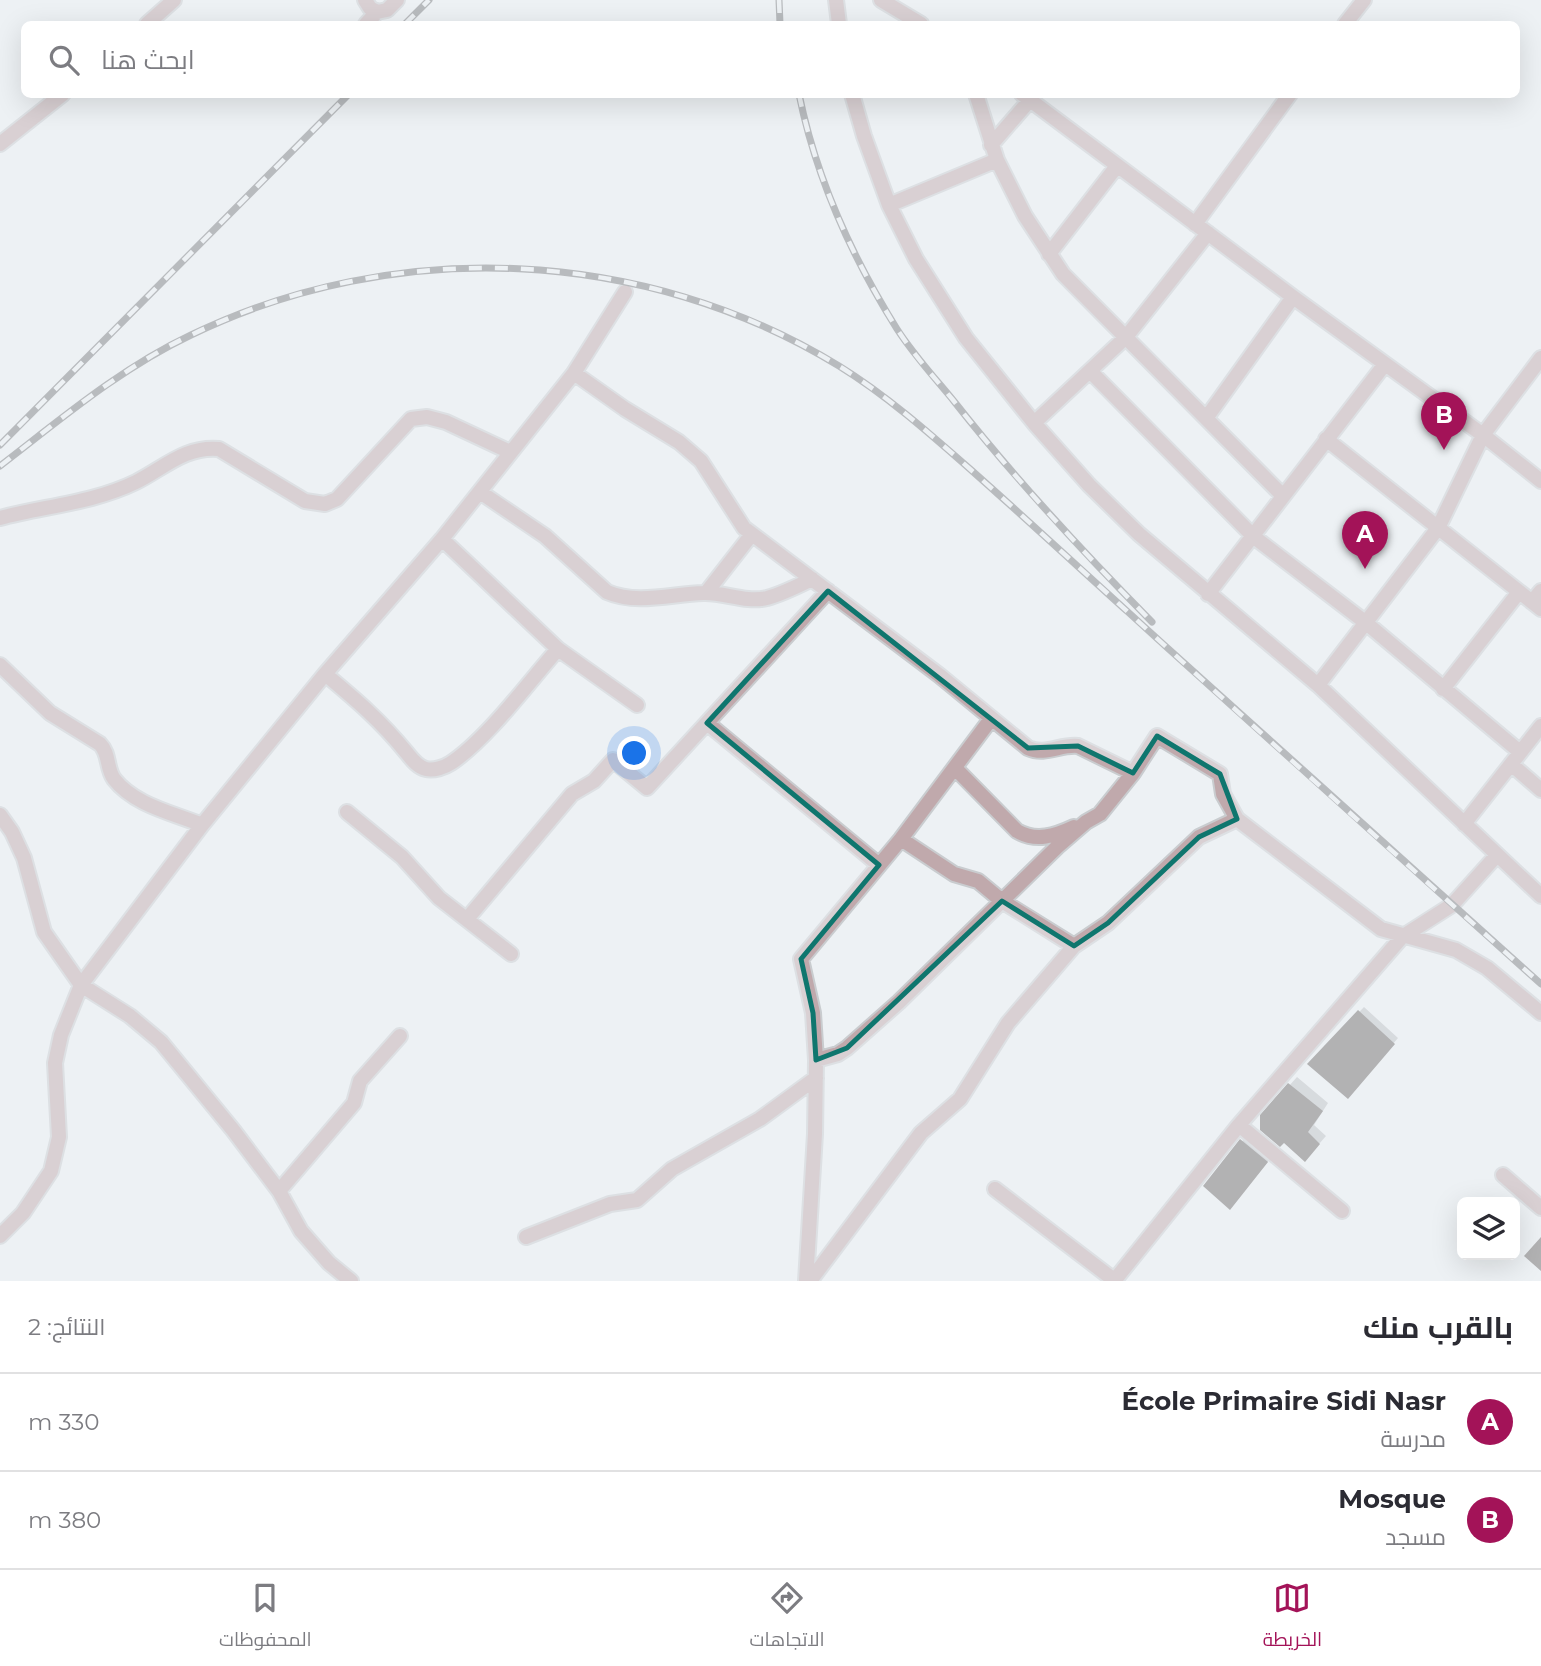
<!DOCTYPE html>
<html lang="ar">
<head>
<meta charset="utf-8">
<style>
  :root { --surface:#fff; --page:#f7f7f7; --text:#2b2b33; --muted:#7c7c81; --line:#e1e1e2; --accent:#a31358 }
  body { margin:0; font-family:Montserrat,Cairo,sans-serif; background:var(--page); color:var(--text); direction:rtl }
  .controls { position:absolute; right:21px; bottom:21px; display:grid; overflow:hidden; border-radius:10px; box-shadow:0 7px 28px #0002 }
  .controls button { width:63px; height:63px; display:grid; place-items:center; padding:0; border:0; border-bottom:2px solid var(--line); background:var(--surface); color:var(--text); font:35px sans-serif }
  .you { position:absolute; left:635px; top:754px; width:24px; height:24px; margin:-18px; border:5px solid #fff; border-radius:50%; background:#1a73e8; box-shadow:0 0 0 10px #1a73e833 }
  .badge { display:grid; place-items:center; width:46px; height:46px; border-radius:50%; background:var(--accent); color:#fff; font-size:23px; font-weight:700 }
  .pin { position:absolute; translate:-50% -58px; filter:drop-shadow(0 2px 4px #0008) }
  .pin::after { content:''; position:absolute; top:37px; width:24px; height:21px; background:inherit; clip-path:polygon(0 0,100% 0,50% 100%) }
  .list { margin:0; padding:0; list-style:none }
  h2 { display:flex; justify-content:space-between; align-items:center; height:91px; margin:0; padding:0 28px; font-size:30px }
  h2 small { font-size:23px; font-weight:400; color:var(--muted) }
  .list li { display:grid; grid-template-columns:46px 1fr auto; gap:21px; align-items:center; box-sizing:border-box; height:98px; padding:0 28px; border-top:2px solid var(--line) }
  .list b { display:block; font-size:26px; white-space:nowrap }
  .list p { margin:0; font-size:23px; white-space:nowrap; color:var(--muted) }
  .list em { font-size:23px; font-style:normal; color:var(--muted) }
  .icon { flex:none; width:38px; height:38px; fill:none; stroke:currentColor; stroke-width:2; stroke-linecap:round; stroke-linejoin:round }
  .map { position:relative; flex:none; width:1541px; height:1281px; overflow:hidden; direction:ltr }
  .search { position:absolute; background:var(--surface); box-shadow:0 7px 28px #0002; left:21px; right:21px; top:21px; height:77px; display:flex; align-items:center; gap:18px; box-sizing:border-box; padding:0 24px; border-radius:10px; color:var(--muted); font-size:26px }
  .sheet { height:287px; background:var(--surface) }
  nav { display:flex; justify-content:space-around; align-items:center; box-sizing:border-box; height:98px; border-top:2px solid var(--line); background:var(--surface); font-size:19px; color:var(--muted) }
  nav a { display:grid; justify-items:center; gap:4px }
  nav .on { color:var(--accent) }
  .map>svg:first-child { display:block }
  .shadow { fill:#0003 }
  .building { fill:#6a6664 }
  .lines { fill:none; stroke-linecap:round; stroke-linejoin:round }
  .street-casing { stroke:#c9cccf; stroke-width:18 }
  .street { stroke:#c0a9ac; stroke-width:14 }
  .rail-casing { stroke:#797b7d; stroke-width:7 }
  .rail { stroke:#edf1f4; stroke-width:4.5; stroke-dasharray:13; stroke-linecap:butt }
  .marked { fill:none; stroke:#0f766e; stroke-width:5; stroke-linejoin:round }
</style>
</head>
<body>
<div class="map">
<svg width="1541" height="1281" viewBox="0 0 1541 1281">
  <rect width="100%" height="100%" fill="#edf1f4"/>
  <path class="shadow" d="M 1364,1007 L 1398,1038 L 1352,1092 L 1309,1064 Z
    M 1297,1077 L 1328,1103 L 1314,1125 L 1326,1136 L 1312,1152 L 1262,1116 Z
    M 1249,1133 L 1274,1154 L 1237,1200 L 1205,1186 Z"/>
  <path class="building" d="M 1358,1010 L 1395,1044 L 1348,1099 L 1307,1064 Z
    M 1288,1083 L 1323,1111 L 1308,1132 L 1320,1144 L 1305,1162 L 1284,1143 L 1280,1147 L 1260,1130 L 1260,1115 Z
    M 1240,1139 L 1268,1162 L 1230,1210 L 1203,1186 Z
    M 1541,1237 L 1541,1271 L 1524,1256 Z"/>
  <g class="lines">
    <g class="street-casing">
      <path id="street" d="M 365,0 L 370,8 L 377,12
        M 836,0 L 839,24
        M 881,0 L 921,24
        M 147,24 L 174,0
        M 366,24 L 377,12 L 387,10 L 397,0
        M 1345,24 L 1364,0
        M 852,94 L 864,136 L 889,205 L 916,259 L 966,338 L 1034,423 L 1089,485 L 1139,534 L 1318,685 L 1541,896
        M 976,94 L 997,160 L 1025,216 L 1063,274 L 1283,496
        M 1022,94 L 1293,297 L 1483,435 L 1541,481
        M 0,144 L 63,94
        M 991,145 L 1030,100
        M 889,205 L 997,160
        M 1195,224 L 1290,94
        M 1049,254 L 1117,166
        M 1091,372 L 1254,537 L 1365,622 L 1520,752
        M 574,373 L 625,409 L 679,442 L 701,461 L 744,528 L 939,675 L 1028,748 C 1046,756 1060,744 1078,746 L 1133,773 L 1157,736 L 1220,774 L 1223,794 L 1237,819 L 1381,929 L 1456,950 L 1487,968 L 1541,1013
        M 1207,417 L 1293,297
        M 1034,423 L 1126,337 L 1208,233
        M 1326,439 L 1541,609
        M 480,492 L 545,536 L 607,592 C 637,605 672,594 703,593 C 724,592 745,603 767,598 C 782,594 798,586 812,579
        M 0,518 C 45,506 93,503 136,482 C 164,468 185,446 219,449 L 305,501 L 325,504 L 337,499 L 411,419 L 427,417 L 446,422 L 510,452
        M 442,539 L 558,649 L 637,705
        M 706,593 L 752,534
        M 1208,594 L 1385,364
        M 1532,602 L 1541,591
        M 0,665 L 50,713 L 100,744 C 110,754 106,768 114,779 C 134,805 173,813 202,825
        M 325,674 C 356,700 380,720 406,752 C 411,758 417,767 426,769 C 434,771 445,767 451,763 C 487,739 528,683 558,649
        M 1318,685 L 1438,528 L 1483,435 L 1541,358
        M 1443,689 L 1519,592
        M 707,723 L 879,865
        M 1511,764 L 1541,790
        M 955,768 L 1017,831 C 1036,842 1055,836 1074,827
        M 347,812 L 402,857 L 439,898 L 511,954
        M 0,815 L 12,832 L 24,858 L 44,932 L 81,985 L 130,1016 L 161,1042 L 233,1130 L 279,1191 L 301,1231 L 329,1263 L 351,1281
        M 1464,824 L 1541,726
        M 901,839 L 954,874 L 978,881 L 1002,901 L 1074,946
        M 467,919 L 572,794 L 594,781 L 613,760 L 647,788 L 828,591
        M 816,1060 L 838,1054 L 847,1048 L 899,1002 L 1057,847 L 1086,822 L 1100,814 L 1133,773
        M 1239,1125 L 1342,1211
        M 1503,1175 L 1541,1208
        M 995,1189 L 1114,1280
        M 279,1191 L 354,1103 L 360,1081 L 400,1036
        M 0,1236 L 23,1213 L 51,1171 L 59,1137 L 55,1063 L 61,1035 L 81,985 L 202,825 L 325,674 L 442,539 L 574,373 L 625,292
        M 526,1237 L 610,1204 L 637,1200 L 672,1169 L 760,1119 L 816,1078
        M 806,1281 L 815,1134 L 816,1060 L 813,1013 L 801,959 L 901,839 L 991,719
        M 810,1281 L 921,1133 L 960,1099 L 1008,1023 L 1074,946 L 1108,923 L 1199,837 L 1237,819
        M 1114,1281 L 1239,1125 L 1402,937 L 1452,905 L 1497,855"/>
    </g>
    <use href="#street" class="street"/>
    <g class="rail-casing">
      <path id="rail" d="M 779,0 L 780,24
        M 405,24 L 429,0
        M 799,94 C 816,178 852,257 897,329 C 913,354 934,377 953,400 C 1015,479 1082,551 1152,622
        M 0,445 L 349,94
        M 0,466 C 61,419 121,368 191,335 C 395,236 645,247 839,366 C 886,395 928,432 970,469 C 1023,516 1075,564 1128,612 C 1265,737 1403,861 1541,984"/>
    </g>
    <use href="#rail" class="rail"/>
  </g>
  <path d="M0 0H1541V1281H0ZM 828,591 L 1028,748 L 1078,746 L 1133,773 L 1157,736 L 1220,774 L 1237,819 L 1199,837 L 1108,923 L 1074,946 L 1002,901 L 847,1048 L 816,1060 L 813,1013 L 801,959 L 879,865 L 707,723 Z" fill="#edf1f4" fill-opacity=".55" fill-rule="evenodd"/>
  <path class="marked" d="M 828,591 L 1028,748 L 1078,746 L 1133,773 L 1157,736 L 1220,774 L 1237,819 L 1199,837 L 1108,923 L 1074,946 L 1002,901 L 847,1048 L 816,1060 L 813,1013 L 801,959 L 879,865 L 707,723 Z"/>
</svg>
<div class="controls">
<button><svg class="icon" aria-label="layers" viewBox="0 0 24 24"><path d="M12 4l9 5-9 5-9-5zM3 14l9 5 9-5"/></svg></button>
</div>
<div class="you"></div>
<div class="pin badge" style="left:1365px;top:569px">A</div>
<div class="pin badge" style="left:1444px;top:450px">B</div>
<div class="search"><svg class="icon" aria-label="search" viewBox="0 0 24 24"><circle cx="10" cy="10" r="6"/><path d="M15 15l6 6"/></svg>ابحث هنا</div>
</div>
<section class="sheet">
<h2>بالقرب منك<small>النتائج: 2</small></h2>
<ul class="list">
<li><span class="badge">A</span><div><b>École Primaire Sidi Nasr</b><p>مدرسة</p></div><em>330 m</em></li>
<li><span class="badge">B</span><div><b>Mosque</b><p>مسجد</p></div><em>380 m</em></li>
</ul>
</section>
<nav>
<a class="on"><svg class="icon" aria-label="map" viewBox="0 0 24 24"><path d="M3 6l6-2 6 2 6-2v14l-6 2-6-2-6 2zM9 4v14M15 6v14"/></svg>الخريطة</a>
<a><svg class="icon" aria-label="directions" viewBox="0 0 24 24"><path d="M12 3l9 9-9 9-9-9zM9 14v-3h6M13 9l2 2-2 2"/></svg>الاتجاهات</a>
<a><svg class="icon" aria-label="saved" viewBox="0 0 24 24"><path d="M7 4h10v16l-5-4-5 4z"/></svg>المحفوظات</a>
</nav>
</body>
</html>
